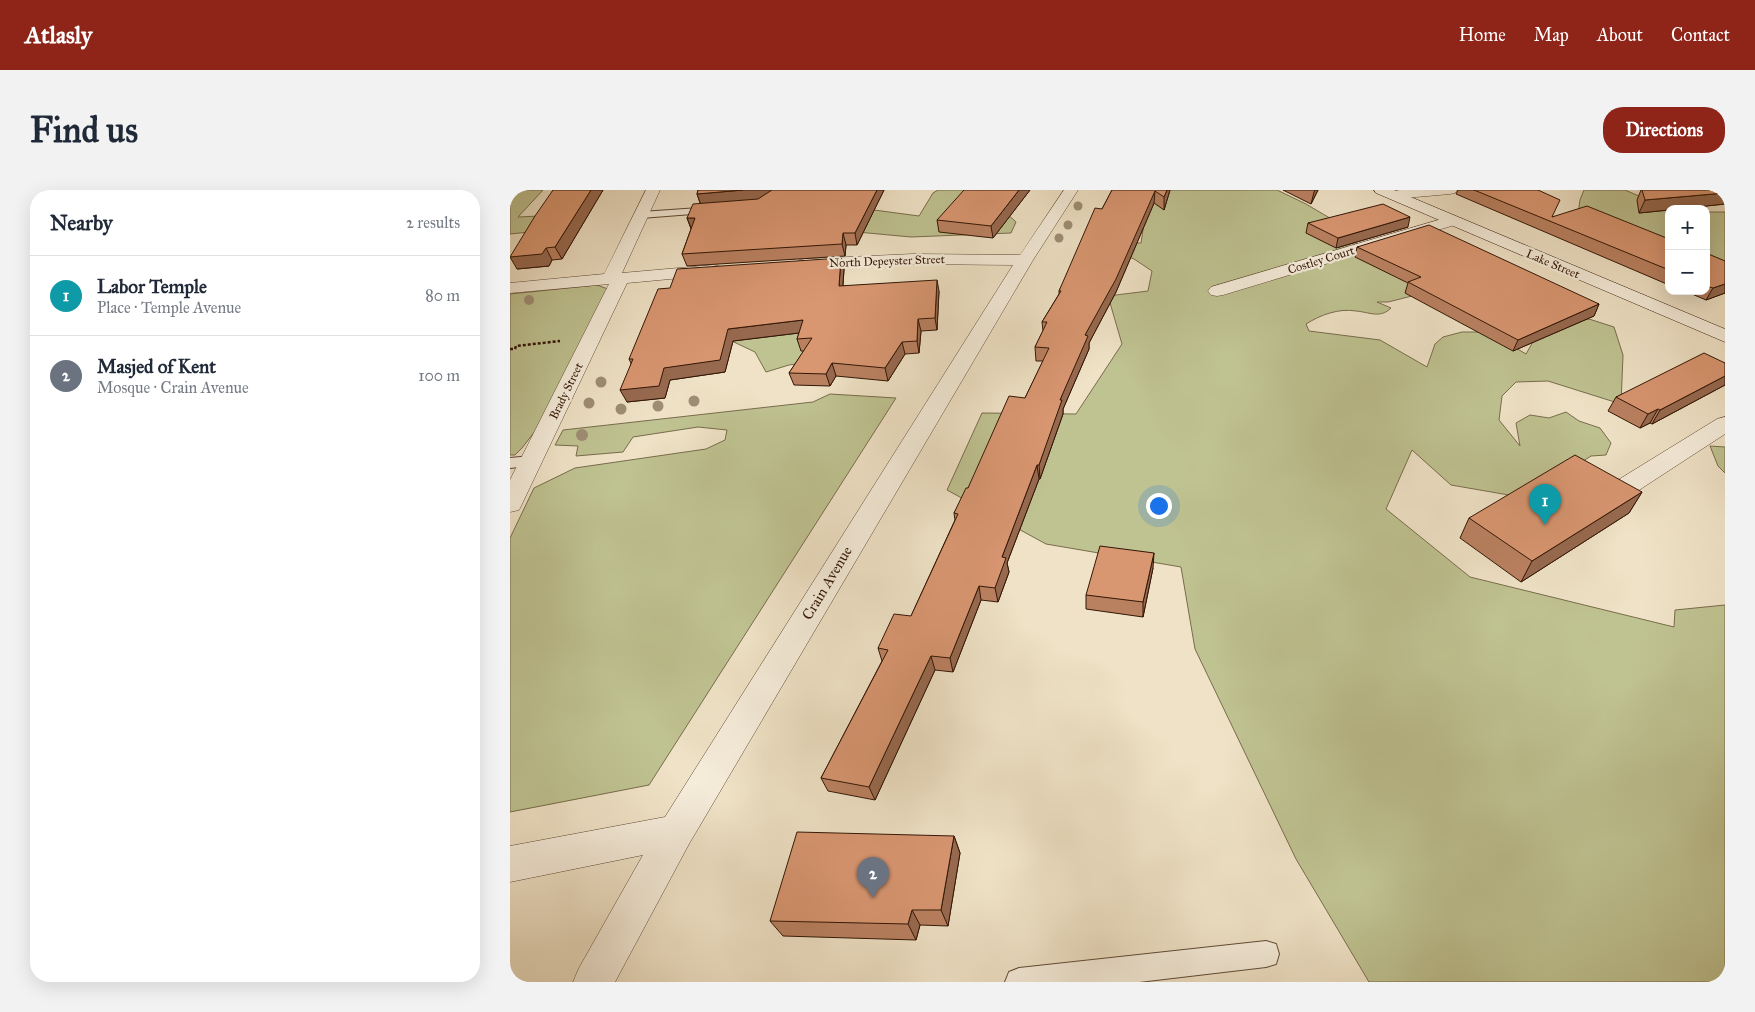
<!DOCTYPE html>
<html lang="en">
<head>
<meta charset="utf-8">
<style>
  :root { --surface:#fff; --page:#f2f2f3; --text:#1f2937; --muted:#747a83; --line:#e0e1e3; --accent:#8f2418 }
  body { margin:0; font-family:"IM FELL Great Primer",serif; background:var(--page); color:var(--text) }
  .controls { position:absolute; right:15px; top:15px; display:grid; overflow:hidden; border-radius:10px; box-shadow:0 5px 20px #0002 }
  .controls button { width:45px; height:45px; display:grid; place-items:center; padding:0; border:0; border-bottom:1px solid var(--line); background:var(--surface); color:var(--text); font:25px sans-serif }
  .you { position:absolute; left:648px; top:315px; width:18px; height:18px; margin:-12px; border:4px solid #fff; border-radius:50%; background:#1a73e8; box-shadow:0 0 0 8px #1a73e833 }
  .badge { display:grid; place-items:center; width:32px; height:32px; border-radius:50%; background:var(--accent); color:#fff; font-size:16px; font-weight:700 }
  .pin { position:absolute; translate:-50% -41px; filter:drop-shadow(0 1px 2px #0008) }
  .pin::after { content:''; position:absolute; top:26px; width:18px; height:15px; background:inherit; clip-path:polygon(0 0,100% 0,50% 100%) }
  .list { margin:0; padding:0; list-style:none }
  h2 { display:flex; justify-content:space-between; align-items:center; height:65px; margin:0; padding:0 20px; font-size:21px }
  h2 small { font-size:16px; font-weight:400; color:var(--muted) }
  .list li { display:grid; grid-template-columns:32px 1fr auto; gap:15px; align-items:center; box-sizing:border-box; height:80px; padding:0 20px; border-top:1px solid var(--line) }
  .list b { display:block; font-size:19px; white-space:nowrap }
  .list p { margin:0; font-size:16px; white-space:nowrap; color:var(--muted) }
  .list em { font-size:16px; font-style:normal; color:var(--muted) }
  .map { position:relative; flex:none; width:1215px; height:792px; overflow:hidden; border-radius:20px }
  header { display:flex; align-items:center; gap:30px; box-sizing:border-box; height:70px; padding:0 25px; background:var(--accent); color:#fff }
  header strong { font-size:24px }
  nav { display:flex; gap:28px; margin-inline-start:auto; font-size:18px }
  .intro { display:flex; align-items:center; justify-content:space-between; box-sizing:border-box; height:120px; padding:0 30px }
  h1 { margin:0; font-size:35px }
  .button { padding:12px 22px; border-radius:20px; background:var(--accent); color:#fff; font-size:18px; font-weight:700 }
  main { display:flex; gap:30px; padding:0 30px }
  aside { flex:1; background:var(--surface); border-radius:20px; box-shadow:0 5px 20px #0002 }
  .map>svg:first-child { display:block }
  .green { fill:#bfc291; stroke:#786c4c }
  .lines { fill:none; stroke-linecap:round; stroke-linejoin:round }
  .lane-casing { stroke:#614936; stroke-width:2 }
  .street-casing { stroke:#614936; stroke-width:1 }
  .secondary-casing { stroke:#321606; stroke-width:1 }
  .path { stroke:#321606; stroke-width:2.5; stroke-dasharray:3 2; stroke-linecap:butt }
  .lane { fill:#f5ecda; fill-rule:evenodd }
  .street { fill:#f5ecda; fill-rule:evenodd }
  .secondary { fill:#f5ecda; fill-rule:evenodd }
  .tree { fill:#9e8e74 }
  .wall { fill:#ba8161; stroke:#321606 }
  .shaded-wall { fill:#97694f; stroke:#321606 }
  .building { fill:#d89671; stroke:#321606 }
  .labels { text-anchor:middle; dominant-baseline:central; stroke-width:4.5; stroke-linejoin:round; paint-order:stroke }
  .far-street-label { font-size:12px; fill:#321606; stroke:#f5ecda }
  .street-label { font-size:15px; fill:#321606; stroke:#f5ecda }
</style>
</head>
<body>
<header>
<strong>Atlasly</strong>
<nav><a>Home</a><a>Map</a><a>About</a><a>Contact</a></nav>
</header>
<div class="intro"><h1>Find us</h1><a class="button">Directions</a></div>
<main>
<aside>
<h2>Nearby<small>2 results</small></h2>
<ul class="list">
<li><span class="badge" style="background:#0f9aa8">1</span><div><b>Labor Temple</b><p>Place · Temple Avenue</p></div><em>80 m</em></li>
<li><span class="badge" style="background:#6b7280">2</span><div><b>Masjed of Kent</b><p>Mosque · Crain Avenue</p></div><em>100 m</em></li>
</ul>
</aside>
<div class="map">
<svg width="1215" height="792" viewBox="0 0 1215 792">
  <rect width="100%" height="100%" fill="#efe2c6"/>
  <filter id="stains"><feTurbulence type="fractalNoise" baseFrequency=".004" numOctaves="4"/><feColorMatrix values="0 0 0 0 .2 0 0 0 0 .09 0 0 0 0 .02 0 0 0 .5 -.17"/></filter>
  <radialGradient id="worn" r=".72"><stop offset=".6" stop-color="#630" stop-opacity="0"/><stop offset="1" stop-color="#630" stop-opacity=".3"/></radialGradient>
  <path class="green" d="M 0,0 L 33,0 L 8,27 L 29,26 L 19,42 L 0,44 Z
    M 428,0 L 471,0 L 506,32 L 501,43 L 401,47 L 315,39 L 364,20 L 409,26 L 423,3 Z
    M 639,0 L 767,0 L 796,14 L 835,37 L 844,52 L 915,89 L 918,102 L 878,112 L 867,112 L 881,118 C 870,129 859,122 846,121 C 829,118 810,125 796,134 L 799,141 L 870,150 L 917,177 L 925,154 L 933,147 L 952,142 L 979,142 L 1016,164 L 1024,150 L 1043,132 L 1079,129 L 1104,137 L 1113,165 L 1111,214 L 1038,191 L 1006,192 L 992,206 L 989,230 L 1010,256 L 1006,233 L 1020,225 L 1039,228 L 1056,222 L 1069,231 L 1090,238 L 1101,253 L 1096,265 L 1081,266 L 1016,308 L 941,295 L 902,260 L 876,319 L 960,387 L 1164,437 L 1165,420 L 1215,415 L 1215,792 L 859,792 L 786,669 L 685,459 L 671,377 L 536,354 L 437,300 L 472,223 L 566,224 L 612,154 L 598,106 L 638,101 L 642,81 L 624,69 L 600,59 L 606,52 L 631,53 Z
    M 1074,0 L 1115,0 L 1159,19 L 1159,73 L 1068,24 L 1070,10 Z
    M 1196,22 L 1215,22 L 1215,96 L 1196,89 Z
    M 87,95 L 98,99 L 29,236 L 12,258 L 5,265 L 0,265 L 0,104 Z
    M 255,126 L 338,166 L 279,175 L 256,182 L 245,162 L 209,145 Z
    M 320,204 L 386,208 L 139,595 L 0,622 L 0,348 L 24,298 L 65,278 L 196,259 L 215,250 L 217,240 L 188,237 L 123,247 L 113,262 L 66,266 L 68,256 L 45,255 L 53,240 L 303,212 Z
    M 1200,256 L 1215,257 L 1215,283 L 1208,276 Z"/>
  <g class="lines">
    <g class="lane-casing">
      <path id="lane" d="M 204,17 L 209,20 L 208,22 L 131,28 L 126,25 L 131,22 Z
        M 21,266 L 27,267 L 29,271 L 27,275 L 0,278 L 0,268 Z
        M 756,751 L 766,754 L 769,764 L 766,774 L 756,777 L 629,792 L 495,792 L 499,782 L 509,778 Z"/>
    </g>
    <g class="street-casing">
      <path id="street" d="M 136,0 L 150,0 L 112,83 L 203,75 L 209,76 L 212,80 L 209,84 L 203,85 L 117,93 L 12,314 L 9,320 L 0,322 L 0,290 L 99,94 L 0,103 L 0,93 L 94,84 Z
        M 554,0 L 568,0 L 523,70 L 179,654 L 105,792 L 63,792 L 69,778 L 133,665 L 0,692 L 0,656 L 155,627 L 503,75 L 403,74 L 295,79 L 289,78 L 286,74 L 289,70 L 295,69 L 403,64 L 510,65 Z
        M 947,0 L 945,3 L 940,4 L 883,9 L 878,8 L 876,5 L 878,2 L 890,0 Z
        M 942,26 L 948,28 L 950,31 L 948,34 L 713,105 L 707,106 L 701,105 L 698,101 L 701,97 Z
        M 1215,227 L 1215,244 L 1126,302 L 1117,304 L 1108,302 L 1105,296 L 1108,290 L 1207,229 Z"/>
    </g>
    <g class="secondary-casing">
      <path id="secondary" d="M 864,0 L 884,0 L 1215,139 L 1215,152 L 866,3 Z"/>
    </g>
    <path class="path" d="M 0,159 L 5,159 L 6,156 L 50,151"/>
    <use href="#lane" class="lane"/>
    <use href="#street" class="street"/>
    <use href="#secondary" class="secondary"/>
  </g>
  <g class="tree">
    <circle cx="568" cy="16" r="4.5"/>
    <circle cx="558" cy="35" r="4.5"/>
    <circle cx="549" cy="48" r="4.5"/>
    <circle cx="19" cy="110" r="5"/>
    <circle cx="91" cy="192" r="5.5"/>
    <circle cx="184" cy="211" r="5.5"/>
    <circle cx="79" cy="213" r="5.5"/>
    <circle cx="148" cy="216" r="5.5"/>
    <circle cx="111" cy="219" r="5.5"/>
    <circle cx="72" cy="245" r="6"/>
  </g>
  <path class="wall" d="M 43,0 L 93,0 L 52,69 L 42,70 L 39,76 L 7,79 Z
    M 188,0 L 374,0 L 347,55 L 336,55 L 335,66 L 177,76 L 172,64 L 181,39 L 177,28 L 190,13 L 187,4 Z
    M 520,0 L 483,48 L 429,42 L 427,30 Z
    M 602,0 L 660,0 L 654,20 L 644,13 L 606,102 L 579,153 L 579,159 L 553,219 L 553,224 L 530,289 L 529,289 L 497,373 L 499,382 L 488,412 L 471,410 L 443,482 L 425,480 L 365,610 L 318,601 L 311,588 L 372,471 L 368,458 L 401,426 L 445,330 L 444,323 L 458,298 L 515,208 L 533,171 L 526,171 L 525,157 L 533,141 L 532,132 L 549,104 L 549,101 Z
    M 773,0 L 808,0 L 801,14 Z
    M 948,0 L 1028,0 L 1043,27 L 1159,49 L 1159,95 L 946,4 Z
    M 1131,0 L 1215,0 L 1215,14 L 1168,19 L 1159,19 L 1159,20 L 1129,23 L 1127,10 Z
    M 798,33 L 898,37 L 826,58 L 796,43 Z
    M 847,57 L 1089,114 L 1084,126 L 1003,161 L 895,103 L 898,93 L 845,67 Z
    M 1196,63 L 1215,103 L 1196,110 L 1175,101 L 1196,101 Z
    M 334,79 L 333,96 L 429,101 L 427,140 L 411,141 L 409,163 L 395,164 L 378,191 L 326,186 L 320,196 L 284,195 L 279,183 L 294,161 L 291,161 L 287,149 L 289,143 L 223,151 L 215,182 L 160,190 L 155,208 L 117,212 L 121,173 L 119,169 Z
    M 1215,173 L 1215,195 L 1142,234 L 1140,233 L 1130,238 L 1098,221 L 1106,207 Z
    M 1132,302 L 1119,323 L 1011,392 L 950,348 L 959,328 Z
    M 643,378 L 633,427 L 576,419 L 576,405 Z
    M 444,646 L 450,663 L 438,736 L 410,735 L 406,750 L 273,746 L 260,731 Z"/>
  <path class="shaded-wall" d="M 81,0 L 93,0 L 52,69 L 45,57 Z
    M 233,0 L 266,0 L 247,10 L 191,15 L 187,4 Z
    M 367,0 L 374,0 L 347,55 L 345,43 Z
    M 509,0 L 520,0 L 483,48 L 481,36 Z
    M 657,0 L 660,0 L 654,20 L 654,7 Z
    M 805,0 L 808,0 L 801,14 L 804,2 Z
    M 645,1 L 644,13 L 606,102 L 579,153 L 579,159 L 553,219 L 553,224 L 530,289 L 529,275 L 550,210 L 575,145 Z
    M 1215,3 L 1215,14 L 1168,19 L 1159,19 L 1159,20 L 1129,23 L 1135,10 Z
    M 900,27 L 898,37 L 826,58 L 828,48 Z
    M 177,28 L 185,28 L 182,40 Z
    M 333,43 L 336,55 L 335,66 L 332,54 Z
    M 36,58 L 42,70 L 39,76 L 7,79 L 0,67 Z
    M 331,68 L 334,79 L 332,107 L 329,96 Z
    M 427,90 L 429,101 L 427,140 L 425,128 Z
    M 1215,94 L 1215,103 L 1196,110 L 1203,98 Z
    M 1089,114 L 1084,126 L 1003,161 L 1008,150 Z
    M 408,129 L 411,141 L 409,163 L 407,151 Z
    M 293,130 L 297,142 L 223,151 L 215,182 L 160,190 L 155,208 L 117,212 L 110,200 L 154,178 L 218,139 Z
    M 392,152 L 395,164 L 378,191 L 375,178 Z
    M 322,173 L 326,186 L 320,196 L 316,184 Z
    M 1215,186 L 1215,195 L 1142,234 L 1150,220 Z
    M 1148,219 L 1140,233 L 1130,238 L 1138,224 Z
    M 527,275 L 529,289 L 497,373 L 499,382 L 488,412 L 485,398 L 492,367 Z
    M 1132,302 L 1119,323 L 1011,392 L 1022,371 Z
    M 644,363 L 643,378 L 633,427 L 633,412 Z
    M 469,396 L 471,410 L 443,482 L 440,468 Z
    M 421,466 L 425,480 L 365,610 L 359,597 Z
    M 444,646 L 450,663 L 438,736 L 431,720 Z
    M 402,720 L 410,735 L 406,750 L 398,734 Z"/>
  <path class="building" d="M 43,0 L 81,0 L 45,57 L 36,58 L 32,64 L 0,67 L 25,26 Z
    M 188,0 L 233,0 L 187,4 Z
    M 262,0 L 367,0 L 345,43 L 333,43 L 332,54 L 172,64 L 185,28 L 177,28 L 183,14 L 248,9 Z
    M 454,0 L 509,0 L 481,36 L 427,30 Z
    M 602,0 L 657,0 L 654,7 L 645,1 L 606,89 L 575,145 L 578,146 L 550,210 L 552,210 L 529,275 L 527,275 L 492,367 L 496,368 L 485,398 L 469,396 L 440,468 L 421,466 L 359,597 L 311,588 L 378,460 L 368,458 L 384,424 L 401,426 L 448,324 L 444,323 L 456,298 L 458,298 L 499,206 L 515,208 L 539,158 L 525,157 L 537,132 L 532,132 L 551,101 L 549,101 L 585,18 L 592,19 Z
    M 964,0 L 1028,0 L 1050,10 L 1042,27 L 1077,16 L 1159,49 L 1159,80 Z
    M 1132,0 L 1215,0 L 1215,3 L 1135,10 Z
    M 873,14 L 900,27 L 828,48 L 798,33 Z
    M 919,35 L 1089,114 L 1008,150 L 898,92 L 911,87 L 847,57 Z
    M 1196,63 L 1215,71 L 1215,94 L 1203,98 L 1196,96 Z
    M 331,68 L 329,96 L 427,90 L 425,128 L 408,129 L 407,151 L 392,152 L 375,178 L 322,173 L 316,184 L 279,183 L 302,148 L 287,149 L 293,130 L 218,139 L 210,170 L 154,178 L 149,196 L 110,200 L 123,169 L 119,169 L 148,99 L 160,98 L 167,79 Z
    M 1194,163 L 1215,173 L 1215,186 L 1150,220 L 1148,219 L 1138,224 L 1106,207 Z
    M 1065,265 L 1132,302 L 1022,371 L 959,328 Z
    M 590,356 L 644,363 L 633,412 L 576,405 Z
    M 287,642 L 444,646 L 431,720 L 402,720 L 398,734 L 260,731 Z"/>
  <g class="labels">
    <g class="far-street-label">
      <text transform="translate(811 70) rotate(-17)">Costley Court</text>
      <text transform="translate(377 71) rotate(-2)">North Depeyster Street</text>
      <text transform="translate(1043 74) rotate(23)">Lake Street</text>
      <text transform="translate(56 201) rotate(-64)">Brady Street</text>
    </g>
    <g class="street-label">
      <text transform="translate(317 393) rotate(-59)">Crain Avenue</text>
    </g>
  </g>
  <rect width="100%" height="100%" filter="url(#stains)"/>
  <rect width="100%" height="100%" fill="url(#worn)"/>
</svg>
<div class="controls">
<button>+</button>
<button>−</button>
</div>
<div class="you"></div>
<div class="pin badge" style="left:1035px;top:335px;background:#0f9aa8">1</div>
<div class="pin badge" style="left:363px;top:708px;background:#6b7280">2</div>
</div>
</main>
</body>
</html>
